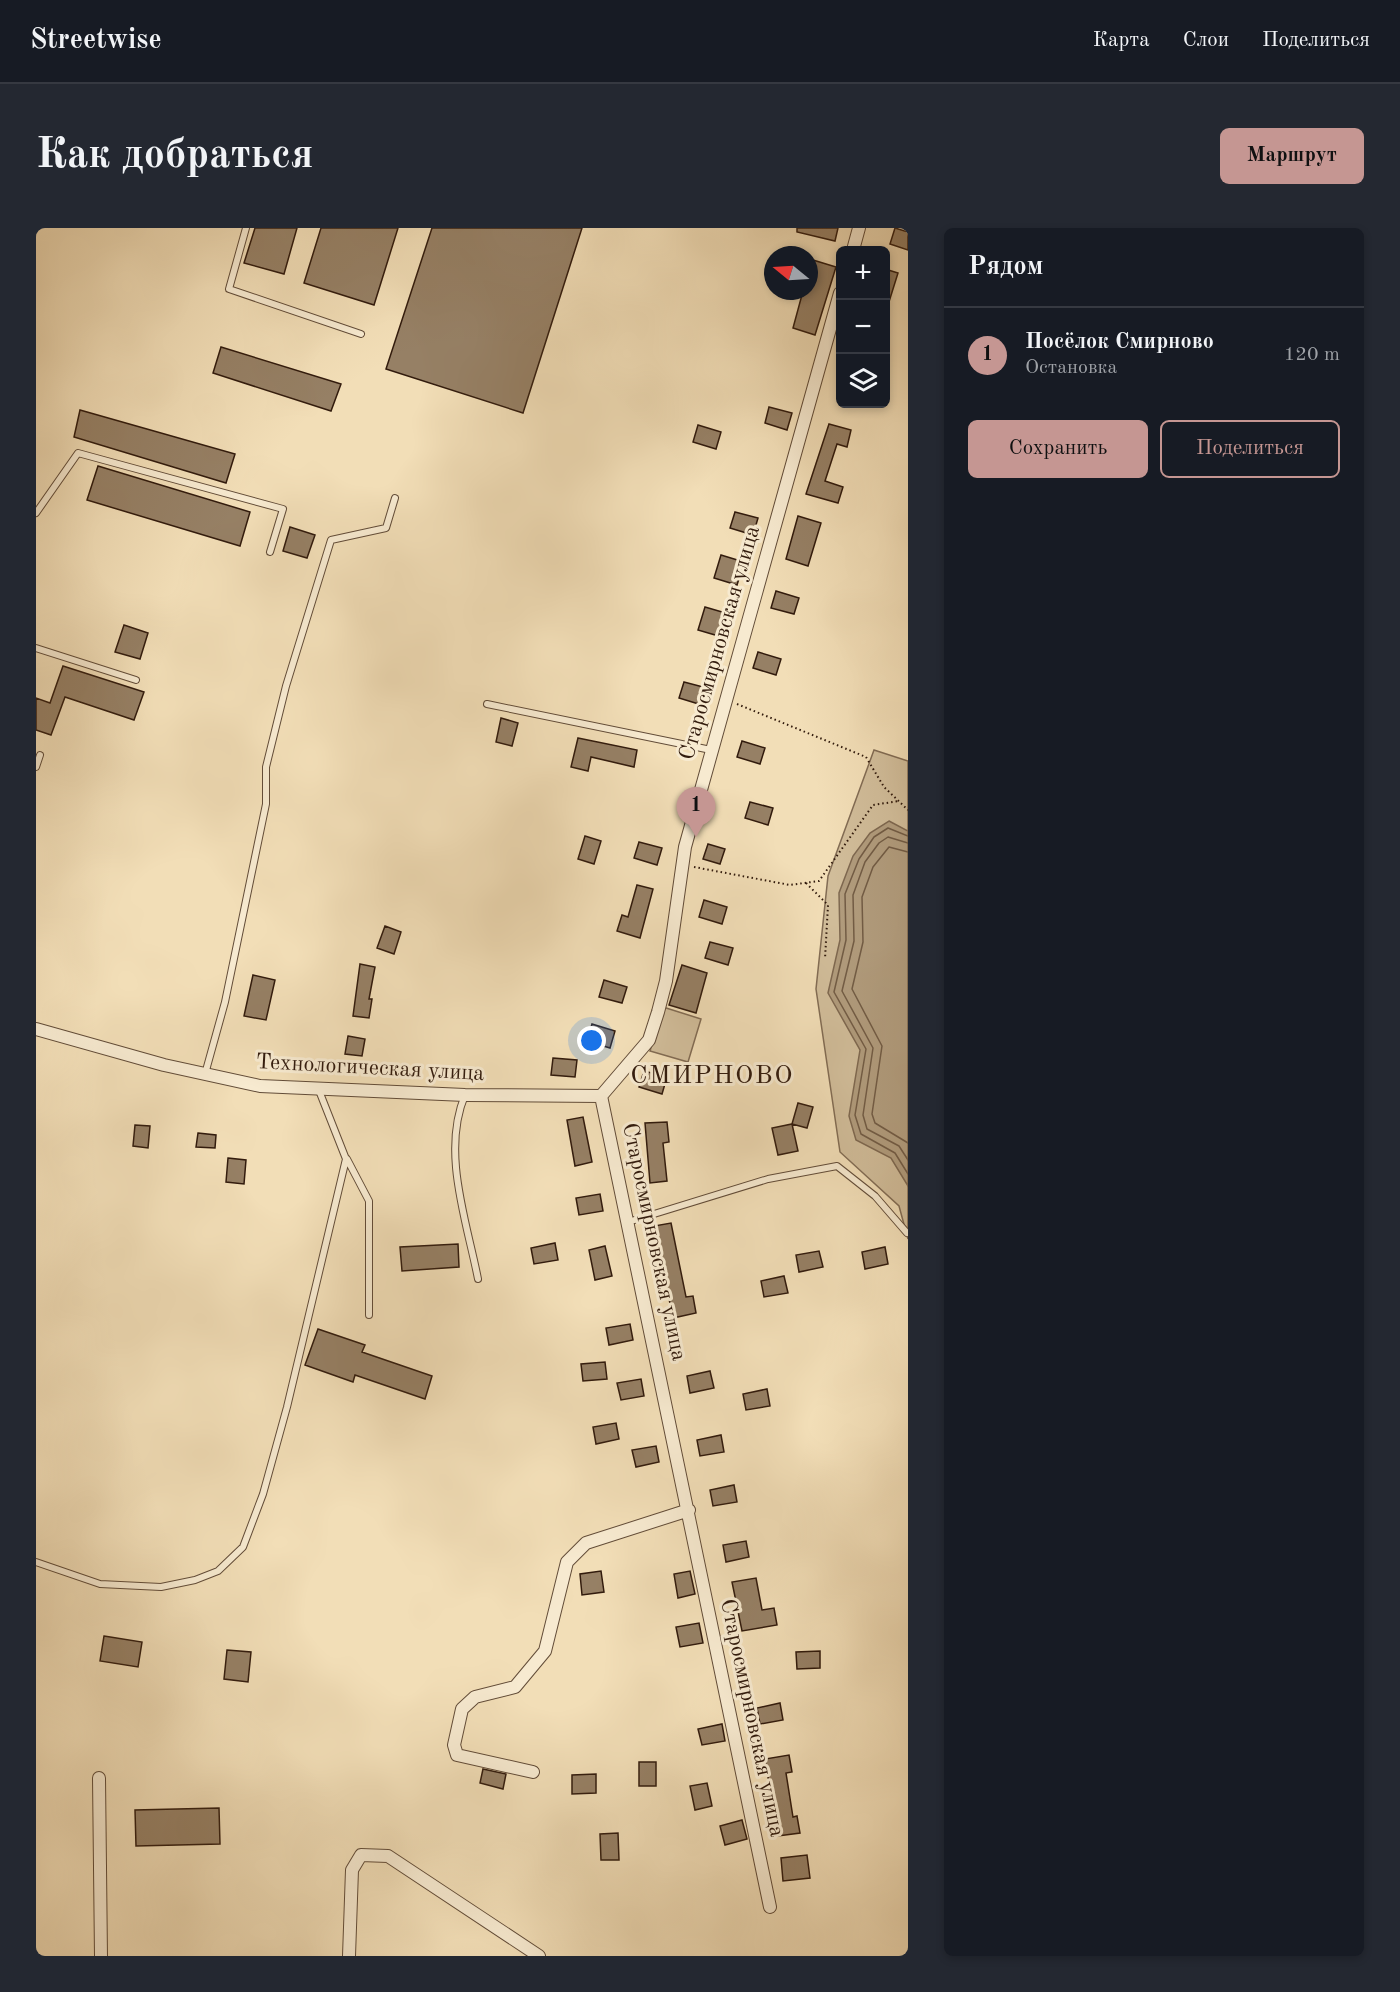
<!DOCTYPE html>
<html lang="ru">
<head>
<meta charset="utf-8">
<style>
  :root { --surface:#171b24; --page:#242831; --text:#f1f3f6; --muted:#9ea1a6; --line:#363941; --accent:#c59692 }
  body { margin:0; font-family:"Old Standard TT",serif; background:var(--page); color:var(--text) }
  .controls { position:absolute; right:18px; top:18px; display:grid; overflow:hidden; border-radius:9px; box-shadow:0 3px 9px #0003 }
  .controls button { width:54px; height:54px; display:grid; place-items:center; padding:0; border:0; border-bottom:2px solid var(--line); background:var(--surface); color:var(--text); font:30px sans-serif }
  .compass { position:absolute; left:728px; top:18px; width:54px; height:54px; border-radius:50%; background:var(--surface); box-shadow:0 3px 9px #0003; rotate:288deg }
  .you { position:absolute; left:556px; top:813px; width:21px; height:21px; margin:-15px; border:4px solid #fff; border-radius:50%; background:#1a73e8; box-shadow:0 0 0 9px #1a73e833 }
  .badge { display:grid; place-items:center; width:39px; height:39px; border-radius:50%; background:var(--accent); color:#111; font-size:20px; font-weight:700 }
  .pin { position:absolute; translate:-50% -50px; filter:drop-shadow(0 2px 3px #0008) }
  .pin::after { content:''; position:absolute; top:32px; width:21px; height:18px; background:inherit; clip-path:polygon(0 0,100% 0,50% 100%) }
  .list { margin:0; padding:0; list-style:none }
  h2 { display:flex; justify-content:space-between; align-items:center; height:78px; margin:0; padding:0 24px; font-size:26px }
  h2 small { font-size:20px; font-weight:400; color:var(--muted) }
  .list li { display:grid; grid-template-columns:39px 1fr auto; gap:18px; align-items:center; box-sizing:border-box; height:96px; padding:0 24px; border-top:2px solid var(--line) }
  .list b { display:block; font-size:22px; white-space:nowrap }
  .list p { margin:0; font-size:20px; white-space:nowrap; color:var(--muted) }
  .list em { font-size:20px; font-style:normal; color:var(--muted) }
  .actions { display:flex; gap:12px; padding:18px 24px }
  .actions a { flex:1; padding:14px 0; border:2px solid var(--accent); border-radius:9px; text-align:center; font-size:21px; color:var(--accent) }
  .actions .main { background:var(--accent); color:#111 }
  .icon { flex:none; width:33px; height:33px; fill:none; stroke:currentColor; stroke-width:2; stroke-linecap:round; stroke-linejoin:round }
  .map { position:relative; flex:none; width:872px; height:1728px; overflow:hidden; border-radius:9px }
  header { display:flex; align-items:center; gap:36px; box-sizing:border-box; height:84px; padding:0 30px; background:var(--surface); border-bottom:2px solid var(--line) }
  header strong { font-size:28px }
  nav { display:flex; gap:33px; margin-inline-start:auto; font-size:21px }
  .intro { display:flex; align-items:center; justify-content:space-between; box-sizing:border-box; height:144px; padding:0 36px }
  h1 { margin:0; font-size:42px }
  .button { padding:15px 27px; border-radius:9px; background:var(--accent); color:#111; font-size:21px; font-weight:700 }
  main { display:flex; gap:36px; padding:0 36px }
  aside { flex:1; background:var(--surface); border-radius:9px; box-shadow:0 3px 9px #0003 }
  .map>svg:first-child { display:block }
  .green { fill:#d1bd9a; stroke:#826c54; stroke-width:1.5 }
  .water { fill:#b19c7d; stroke:#7e6850; stroke-width:1.5 }
  .lines { fill:none; stroke-linecap:round; stroke-linejoin:round }
  .shore { stroke:#725c45; stroke-width:1.5 }
  .building { fill:#968065; stroke:#321b0d; stroke-width:1.5 }
  .service-casing { stroke:#624c38; stroke-width:8 }
  .minor-casing { stroke:#624c38; stroke-width:14 }
  .path { stroke:#321b0d; stroke-width:2; stroke-dasharray:1.5 3; stroke-linecap:butt }
  .service { stroke:#f7ead0; stroke-width:6 }
  .minor { stroke:#f7ead0; stroke-width:12 }
  .labels { text-anchor:middle; dominant-baseline:central; stroke-width:6; stroke-linejoin:round; paint-order:stroke }
  .street-label { font-size:22px; fill:#321b0d; stroke:#f7ead0 }
  .quarter-label { font-size:26px; letter-spacing:1.5px; fill:#321b0d; stroke:#f7ead0 }
</style>
</head>
<body>
<header>
<strong>Streetwise</strong>
<nav><a>Карта</a><a>Слои</a><a>Поделиться</a></nav>
</header>
<div class="intro"><h1>Как добраться</h1><a class="button">Маршрут</a></div>
<main>
<div class="map">
<svg width="872" height="1728" viewBox="0 0 872 1728">
  <rect width="100%" height="100%" fill="#f2deb7"/>
  <filter id="stains"><feTurbulence type="fractalNoise" baseFrequency=".00333" numOctaves="4"/><feColorMatrix values="0 0 0 0 .2 0 0 0 0 .09 0 0 0 0 .02 0 0 0 .5 -.17"/></filter>
  <radialGradient id="worn" r=".72"><stop offset=".6" stop-color="#630" stop-opacity="0"/><stop offset="1" stop-color="#630" stop-opacity=".3"/></radialGradient>
  <path class="green" d="M 838,522 L 872,533 L 872,1011 L 863,978 L 804,924 L 780,761 L 792,648 Z
    M 627,779 L 665,791 L 652,834 L 614,823 Z"/>
  <path class="water" d="M 853,593 L 872,603 L 872,958 L 855,930 L 820,912 L 813,888 L 824,822 L 792,765 L 804,712 L 803,665 L 817,628 L 834,605 Z"/>
  <g class="lines">
    <path class="shore" d="M 872,608 L 852,600 L 838,609 L 823,631 L 809,666 L 810,712 L 798,764 L 830,821 L 819,887 L 825,906 L 859,925 L 872,946
      M 872,615 L 852,609 L 843,615 L 829,634 L 817,667 L 818,713 L 806,763 L 837,820 L 827,887 L 831,901 L 863,918 L 872,932
      M 872,624 L 853,619 L 837,639 L 826,669 L 827,714 L 816,761 L 846,818 L 836,886 L 839,895 L 872,915"/>
  </g>
  <path class="building" d="M 219,0 L 261,0 L 248,46 L 208,35 Z
    M 285,0 L 362,0 L 338,77 L 268,55 Z
    M 396,0 L 546,0 L 487,185 L 350,141 Z
    M 761,0 L 802,0 L 799,13 L 761,4 Z
    M 859,0 L 872,4 L 872,22 L 854,16 Z
    M 777,32 L 800,39 L 779,107 L 757,100 L 767,63 L 773,63 L 773,45 Z
    M 849,41 L 862,45 L 852,77 L 849,77 Z
    M 185,119 L 305,156 L 295,183 L 177,145 Z
    M 733,179 L 756,185 L 751,202 L 729,195 Z
    M 44,182 L 199,226 L 190,255 L 38,209 Z
    M 793,196 L 815,202 L 811,219 L 801,216 L 789,253 L 807,259 L 802,275 L 770,266 Z
    M 662,197 L 685,204 L 680,221 L 657,214 Z
    M 62,238 L 214,284 L 204,318 L 51,272 Z
    M 699,284 L 722,290 L 717,307 L 694,300 Z
    M 762,288 L 785,295 L 772,338 L 750,331 Z
    M 254,299 L 279,307 L 271,330 L 247,323 Z
    M 685,327 L 708,334 L 701,357 L 678,350 Z
    M 740,363 L 763,370 L 758,386 L 735,380 Z
    M 669,379 L 693,386 L 686,409 L 662,402 Z
    M 88,397 L 112,405 L 104,431 L 79,424 Z
    M 722,424 L 745,431 L 740,447 L 717,440 Z
    M 27,438 L 108,464 L 98,492 L 29,469 L 15,507 L 0,502 L 0,470 L 14,475 Z
    M 648,454 L 671,460 L 666,477 L 643,470 Z
    M 465,490 L 482,495 L 476,518 L 460,514 Z
    M 542,510 L 601,522 L 598,539 L 555,529 L 552,543 L 535,539 Z
    M 706,513 L 729,520 L 724,536 L 701,529 Z
    M 714,574 L 737,580 L 732,597 L 709,590 Z
    M 549,608 L 565,613 L 558,636 L 542,631 Z
    M 603,614 L 626,620 L 621,637 L 598,630 Z
    M 672,616 L 689,621 L 684,636 L 667,631 Z
    M 601,657 L 617,661 L 604,710 L 581,703 L 586,687 L 592,689 Z
    M 668,672 L 691,679 L 686,696 L 663,689 Z
    M 349,698 L 365,704 L 358,726 L 341,720 Z
    M 674,714 L 697,720 L 692,737 L 669,730 Z
    M 324,736 L 339,739 L 333,771 L 336,771 L 333,790 L 317,788 Z
    M 646,737 L 671,745 L 660,785 L 633,777 Z
    M 217,747 L 239,752 L 230,792 L 208,788 Z
    M 568,752 L 591,759 L 586,775 L 563,769 Z
    M 556,796 L 579,803 L 574,820 L 551,813 Z
    M 312,808 L 329,811 L 326,828 L 309,826 Z
    M 517,830 L 541,832 L 539,849 L 515,847 Z
    M 608,843 L 631,849 L 626,866 L 603,859 Z
    M 762,875 L 777,879 L 771,900 L 756,896 Z
    M 547,889 L 556,934 L 539,938 L 531,892 Z
    M 631,894 L 633,914 L 627,915 L 631,953 L 614,955 L 609,895 Z
    M 756,896 L 762,923 L 742,927 L 736,900 Z
    M 99,897 L 114,898 L 112,920 L 97,918 Z
    M 162,905 L 180,907 L 179,920 L 160,919 Z
    M 192,930 L 210,932 L 208,956 L 190,954 Z
    M 564,966 L 567,983 L 543,987 L 540,970 Z
    M 635,995 L 650,1069 L 657,1068 L 660,1085 L 637,1090 L 618,998 Z
    M 519,1015 L 522,1032 L 498,1036 L 495,1020 Z
    M 422,1016 L 423,1039 L 366,1043 L 364,1019 Z
    M 569,1018 L 576,1048 L 559,1052 L 553,1022 Z
    M 849,1019 L 852,1036 L 829,1041 L 826,1024 Z
    M 783,1023 L 787,1039 L 763,1044 L 760,1027 Z
    M 748,1048 L 752,1065 L 728,1069 L 725,1053 Z
    M 594,1096 L 597,1112 L 573,1117 L 570,1100 Z
    M 282,1101 L 329,1117 L 326,1124 L 396,1148 L 389,1171 L 319,1147 L 317,1154 L 269,1137 Z
    M 569,1134 L 571,1151 L 547,1153 L 545,1136 Z
    M 674,1143 L 678,1160 L 654,1165 L 651,1148 Z
    M 605,1151 L 608,1168 L 585,1172 L 581,1155 Z
    M 731,1161 L 734,1178 L 710,1182 L 707,1166 Z
    M 580,1195 L 583,1211 L 560,1216 L 557,1199 Z
    M 685,1207 L 688,1224 L 664,1228 L 661,1212 Z
    M 620,1218 L 623,1234 L 600,1239 L 596,1222 Z
    M 698,1257 L 701,1274 L 677,1278 L 674,1262 Z
    M 710,1313 L 713,1329 L 690,1334 L 687,1317 Z
    M 565,1343 L 568,1364 L 546,1367 L 544,1346 Z
    M 654,1343 L 659,1366 L 642,1370 L 638,1346 Z
    M 720,1350 L 726,1382 L 738,1380 L 741,1397 L 706,1403 L 696,1354 Z
    M 663,1395 L 667,1415 L 644,1419 L 640,1399 Z
    M 68,1408 L 106,1414 L 102,1439 L 64,1433 Z
    M 191,1422 L 215,1424 L 212,1454 L 188,1451 Z
    M 784,1423 L 784,1440 L 761,1441 L 760,1424 Z
    M 744,1475 L 747,1492 L 724,1496 L 721,1480 Z
    M 686,1496 L 689,1513 L 666,1517 L 662,1501 Z
    M 753,1527 L 756,1544 L 750,1545 L 757,1589 L 761,1588 L 764,1605 L 742,1608 L 729,1531 Z
    M 603,1534 L 620,1534 L 620,1558 L 603,1558 Z
    M 447,1541 L 470,1546 L 467,1561 L 444,1555 Z
    M 560,1546 L 560,1565 L 536,1566 L 536,1547 Z
    M 671,1555 L 676,1578 L 659,1582 L 654,1558 Z
    M 183,1580 L 184,1616 L 100,1618 L 99,1582 Z
    M 706,1592 L 711,1611 L 689,1617 L 684,1598 Z
    M 582,1605 L 583,1632 L 565,1632 L 564,1606 Z
    M 771,1627 L 774,1650 L 747,1653 L 745,1630 Z"/>
  <g class="lines">
    <g class="service-casing">
      <path id="service" d="M 210,0 L 193,61 L 325,106
        M 0,285 L 42,225 L 247,281 L 234,324
        M 0,420 L 100,452
        M 451,476 L 675,522
        M 0,539 L 4,527
        M 169,846 L 189,774 L 230,576 L 230,539 L 250,458 L 295,312 L 350,300 L 359,270
        M 429,867 C 405,924 431,994 442,1051
        M 311,931 L 333,973 L 333,1087
        M 592,994 L 732,951 L 801,938 L 839,968 L 871,1005
        M 0,1334 L 64,1356 L 125,1359 L 159,1352 L 182,1343 L 207,1319 L 227,1266 L 251,1179 L 310,931 L 282,860"/>
    </g>
    <g class="minor-casing">
      <path id="minor" d="M 817,22 L 823,0
        M 0,801 L 128,837 L 224,858 L 429,867 L 565,868
        M 497,1544 L 421,1527 L 418,1517 L 426,1481 L 439,1469 L 479,1459 L 509,1423 L 531,1334 L 550,1315 L 653,1282
        M 63,1550 L 65,1728
        M 734,1679 L 565,868 L 613,812 L 622,784 L 630,753 L 649,619 L 804,65
        M 313,1728 L 316,1642 L 325,1627 L 352,1628 L 503,1728"/>
    </g>
    <path class="path" d="M 701,476 L 830,529 L 848,559 L 872,582
      M 658,639 L 754,657 L 783,653 L 837,577 L 863,573
      M 770,655 L 792,677 L 789,731"/>
    <use href="#service" class="service"/>
    <use href="#minor" class="minor"/>
  </g>
  <g class="labels">
    <g class="street-label">
      <text transform="translate(684 415) rotate(-74)">Старосмирновская улица</text>
      <text transform="translate(334 840) rotate(3)">Технологическая улица</text>
      <text transform="translate(618 1014) rotate(78)">Старосмирновская улица</text>
      <text transform="translate(716 1490) rotate(78)">Старосмирновская улица</text>
    </g>
    <g class="quarter-label">
      <text x="676" y="848">СМИРНОВО</text>
    </g>
  </g>
  <rect width="100%" height="100%" filter="url(#stains)"/>
  <rect width="100%" height="100%" fill="url(#worn)"/>
</svg>
<div class="controls">
<button>+</button>
<button>−</button>
<button><svg class="icon" aria-label="layers" viewBox="0 0 24 24"><path d="M12 4l9 5-9 5-9-5zM3 14l9 5 9-5"/></svg></button>
</div>
<svg class="compass" viewBox="-18 -18 36 36"><path d="M0-13l5 13h-10z" fill="#e53935"/><path d="M0 13l5-13h-10z" fill="#9ea1a6"/></svg>
<div class="you"></div>
<div class="pin badge" style="left:660px;top:609px">1</div>
</div>
<aside>
<h2>Рядом<small></small></h2>
<ul class="list">
<li><span class="badge">1</span><div><b>Посёлок Смирново</b><p>Остановка</p></div><em>120 m</em></li>
</ul>
<div class="actions"><a class="main">Сохранить</a><a>Поделиться</a></div>
</aside>
</main>
</body>
</html>
